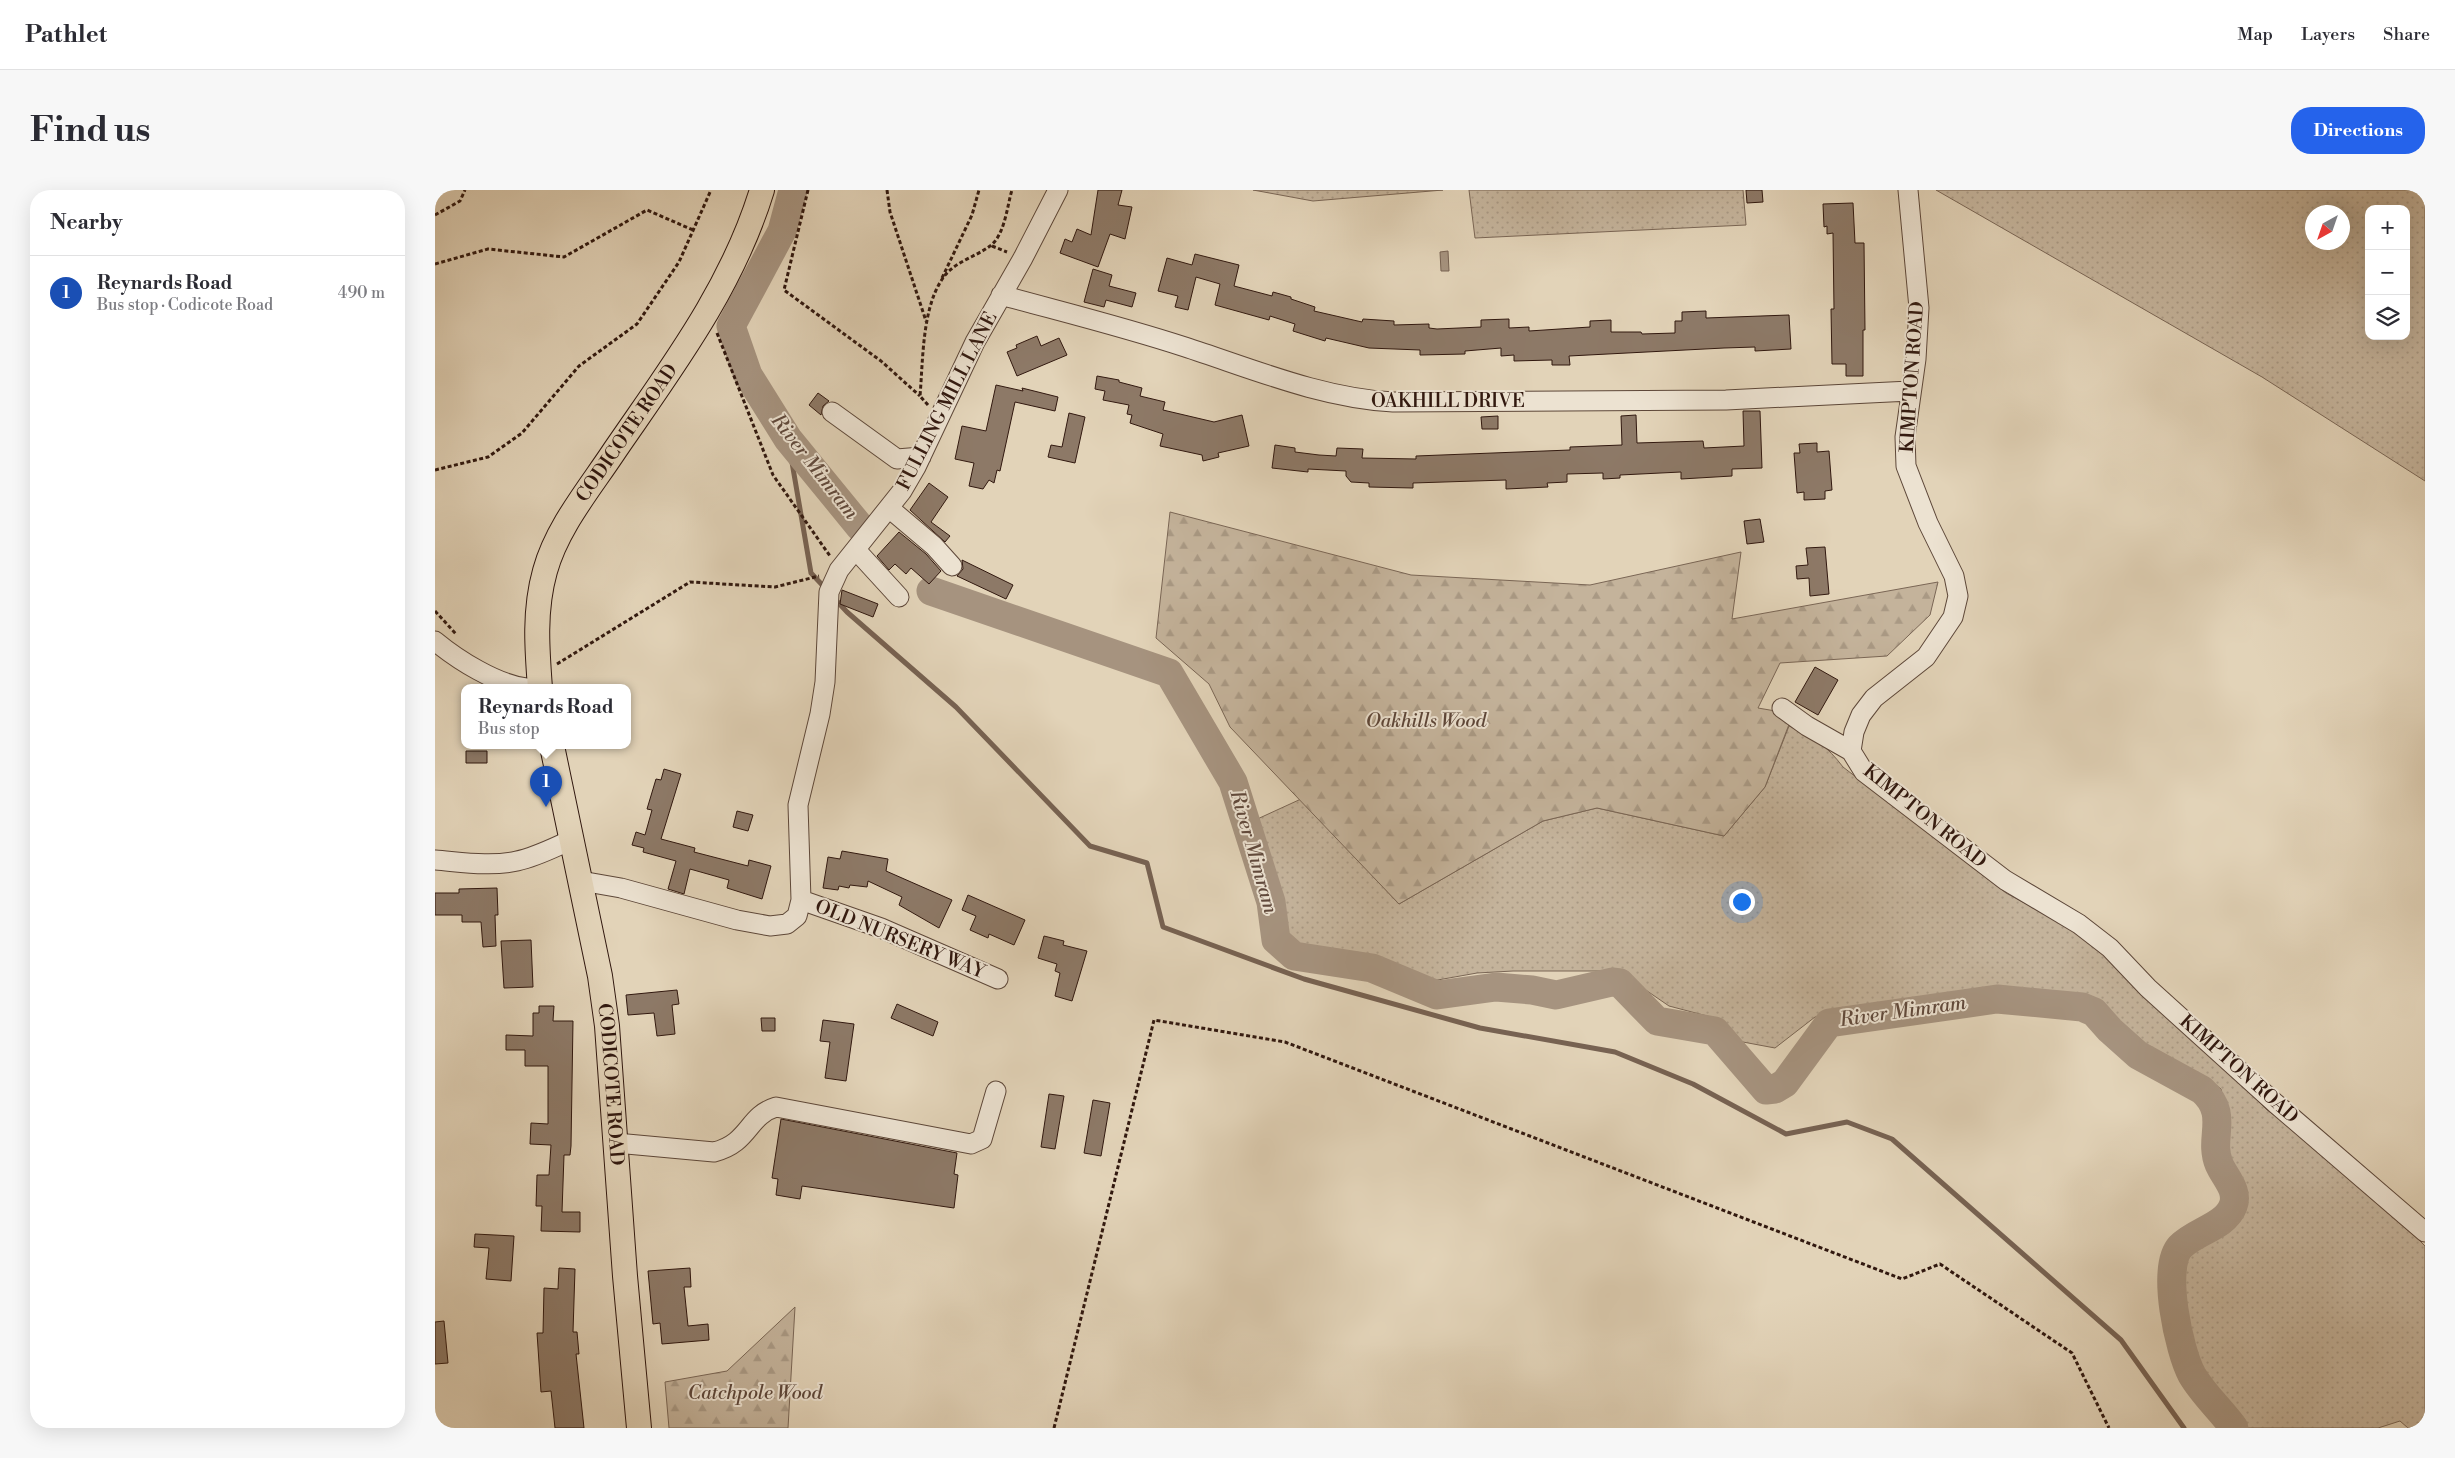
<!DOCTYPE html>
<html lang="en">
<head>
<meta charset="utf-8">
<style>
  :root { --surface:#fff; --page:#f7f7f7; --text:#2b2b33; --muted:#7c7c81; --line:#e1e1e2; --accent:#2563eb }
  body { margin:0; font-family:"Libre Bodoni",serif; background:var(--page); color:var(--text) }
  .controls { position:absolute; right:15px; top:15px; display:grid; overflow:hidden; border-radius:10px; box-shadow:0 5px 20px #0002 }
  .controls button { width:45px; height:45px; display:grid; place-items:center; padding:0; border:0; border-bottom:1px solid var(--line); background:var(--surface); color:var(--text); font:25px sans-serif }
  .compass { position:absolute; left:1870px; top:15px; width:45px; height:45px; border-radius:50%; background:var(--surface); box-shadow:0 5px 20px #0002; rotate:220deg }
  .you { position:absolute; left:1306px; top:711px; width:18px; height:18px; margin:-12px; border:4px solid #fff; border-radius:50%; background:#1a73e8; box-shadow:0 0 0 8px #1a73e833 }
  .badge { display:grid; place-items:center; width:32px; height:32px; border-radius:50%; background:var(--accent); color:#fff; font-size:16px; font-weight:700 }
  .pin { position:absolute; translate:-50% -41px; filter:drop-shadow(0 1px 2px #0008) }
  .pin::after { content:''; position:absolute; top:26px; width:18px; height:15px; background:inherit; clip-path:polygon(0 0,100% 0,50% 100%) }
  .popup { position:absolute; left:26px; top:494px; width:170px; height:65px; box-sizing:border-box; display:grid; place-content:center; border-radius:10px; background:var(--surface); filter:drop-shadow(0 1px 4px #0005); font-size:16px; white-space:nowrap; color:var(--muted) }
  .popup b { font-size:19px; color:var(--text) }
  .popup::after { content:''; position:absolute; left:50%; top:100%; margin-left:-10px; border:10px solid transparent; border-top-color:var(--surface) }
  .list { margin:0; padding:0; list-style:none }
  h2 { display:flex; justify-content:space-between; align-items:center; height:65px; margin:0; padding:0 20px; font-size:21px }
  h2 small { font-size:16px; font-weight:400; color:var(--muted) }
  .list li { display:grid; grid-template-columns:32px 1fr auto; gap:15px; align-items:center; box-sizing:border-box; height:75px; padding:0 20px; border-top:1px solid var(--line) }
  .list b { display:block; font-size:19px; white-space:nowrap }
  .list p { margin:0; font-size:16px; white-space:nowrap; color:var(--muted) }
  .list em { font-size:16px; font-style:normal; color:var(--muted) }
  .icon { flex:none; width:28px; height:28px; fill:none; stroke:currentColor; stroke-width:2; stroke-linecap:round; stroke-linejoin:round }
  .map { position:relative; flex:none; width:1990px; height:1238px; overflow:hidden; border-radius:20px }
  header { display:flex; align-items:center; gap:30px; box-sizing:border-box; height:70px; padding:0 25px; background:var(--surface); border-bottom:1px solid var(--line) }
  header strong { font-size:24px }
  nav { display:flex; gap:28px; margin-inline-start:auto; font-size:18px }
  .intro { display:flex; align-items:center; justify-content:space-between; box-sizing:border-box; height:120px; padding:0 30px }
  h1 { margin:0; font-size:35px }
  .button { padding:12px 22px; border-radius:20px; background:var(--accent); color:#fff; font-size:18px; font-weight:700 }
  main { display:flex; gap:30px; padding:0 30px }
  aside { flex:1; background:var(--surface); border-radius:20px; box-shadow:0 5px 20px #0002 }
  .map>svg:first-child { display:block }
  .grass { fill:url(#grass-dots); stroke:#7a6655; fill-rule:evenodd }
  .forest { fill:url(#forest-firs); stroke:#7a6655 }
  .water { fill:#a6937f; stroke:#776252 }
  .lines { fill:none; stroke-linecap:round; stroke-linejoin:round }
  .stream { stroke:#776252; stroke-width:5 }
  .river { stroke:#a6937f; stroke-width:29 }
  .building { fill:#8d7967; stroke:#31180f }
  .minor-casing { stroke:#5d4739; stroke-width:21 }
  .major-casing { stroke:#31180f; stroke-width:26 }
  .path { stroke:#31180f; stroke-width:3; stroke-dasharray:4 2.5; stroke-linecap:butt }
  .minor { stroke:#ece2d1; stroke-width:19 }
  .major { stroke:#e2d3b8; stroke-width:24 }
  .labels { text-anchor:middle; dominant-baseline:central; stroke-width:4; stroke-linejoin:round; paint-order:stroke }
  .street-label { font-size:19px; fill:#31180f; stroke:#ece2d1 }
  .park-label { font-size:19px; font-style:italic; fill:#5d4639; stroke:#ece2d1 }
  .water-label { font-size:20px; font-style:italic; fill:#60493c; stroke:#ece2d1 }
</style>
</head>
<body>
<header>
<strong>Pathlet</strong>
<nav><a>Map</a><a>Layers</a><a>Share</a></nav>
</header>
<div class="intro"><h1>Find us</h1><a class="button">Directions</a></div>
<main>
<aside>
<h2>Nearby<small></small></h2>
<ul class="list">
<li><span class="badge" style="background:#1a4fb4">1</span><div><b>Reynards Road</b><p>Bus stop · Codicote Road</p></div><em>490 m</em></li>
</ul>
</aside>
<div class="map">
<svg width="1990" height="1238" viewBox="0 0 1990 1238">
  <defs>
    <pattern id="grass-dots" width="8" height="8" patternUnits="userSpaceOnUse" patternTransform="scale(1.25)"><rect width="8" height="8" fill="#c4b39b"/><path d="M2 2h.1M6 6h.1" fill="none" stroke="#a99984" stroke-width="1.8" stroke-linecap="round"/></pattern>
    <pattern id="forest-firs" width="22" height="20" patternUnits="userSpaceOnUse" patternTransform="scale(1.25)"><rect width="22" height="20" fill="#c4b39b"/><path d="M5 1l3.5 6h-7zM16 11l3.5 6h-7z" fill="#a99984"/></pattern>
  </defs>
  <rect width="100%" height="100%" fill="#e2d3b8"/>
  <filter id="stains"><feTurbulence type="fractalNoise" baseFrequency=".004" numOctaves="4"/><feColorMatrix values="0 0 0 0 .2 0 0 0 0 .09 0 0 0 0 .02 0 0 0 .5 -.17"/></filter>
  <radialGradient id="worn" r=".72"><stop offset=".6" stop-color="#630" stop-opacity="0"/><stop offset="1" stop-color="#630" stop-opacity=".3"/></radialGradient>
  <path class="grass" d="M 818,0 L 1008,0 L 878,11 Z
    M 1034,0 L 1308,0 L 1311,35 L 1040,48 Z
    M 1501,0 L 1990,0 L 1990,291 L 1827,187 ZM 1934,19 L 1971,19 L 1971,146 L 1934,146 ZM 1908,22 L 1908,52 L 1878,52 L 1878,22 Z
    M 1354,536 C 1377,545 1393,557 1408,577 L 1571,703 L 1634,737 L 1668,761 L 1750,844 L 1779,867 L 1832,920 L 1859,939 L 1972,1038 L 1990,1056 L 1990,1238 L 1973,1238 L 1965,1231 L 1943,1238 L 1810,1238 L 1763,1180 L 1744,1100 L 1746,1076 L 1754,1061 L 1797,1029 L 1805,1011 L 1804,994 L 1788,962 L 1792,927 L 1786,899 L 1773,889 L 1743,878 L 1684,840 L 1660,816 L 1633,803 L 1549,800 L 1380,827 L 1340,858 L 1308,852 L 1276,827 L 1234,816 L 1183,781 L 1078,781 L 1042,783 L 997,791 L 948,771 L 862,757 L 852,744 L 841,700 L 818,631 L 866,609 L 964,714 L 1108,631 L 1162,618 L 1289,646 L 1330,597 Z"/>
  <path class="forest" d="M 735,322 L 976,385 L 1155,395 L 1306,362 L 1297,429 L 1503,392 L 1495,425 L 1452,466 L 1345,473 L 1323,518 L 1358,524 L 1330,597 L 1289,646 L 1162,618 L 1108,631 L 964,714 L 795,537 L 774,494 L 721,448 Z
    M 360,1117 L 353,1238 L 234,1238 L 230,1192 L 292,1181 Z"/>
  <path class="water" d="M 1013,61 L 1014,81 L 1006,81 L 1005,62 Z"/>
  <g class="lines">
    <path class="stream" d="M 353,249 L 376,383 L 391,399
      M 400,409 L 412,422 L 521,517 L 655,656 L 712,673 L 728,737 L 869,789 L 1045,838 L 1180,862 L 1258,894 L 1351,944 L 1412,932 L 1457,949 L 1686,1150 L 1749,1238"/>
    <path class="river" d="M 358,0 L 347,41 L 296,136 L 313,185 L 353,249 L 425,337
      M 496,401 L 734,483 L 798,592 L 836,712 L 841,750 L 859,766 L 937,778 L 1002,805 L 1061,797 L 1097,800 L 1121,805 L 1177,792 L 1185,793 L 1222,831 L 1280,841 L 1331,900 L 1340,899 L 1350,893 L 1394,833 L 1562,809 L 1647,817 L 1659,822 L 1675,840 L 1703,865 L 1767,900 C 1795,925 1773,947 1784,974 C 1790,988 1804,1000 1798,1016 C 1790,1037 1760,1041 1745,1057 C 1726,1078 1744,1161 1757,1185 C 1768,1204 1786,1220 1799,1238"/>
  </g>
  <path class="building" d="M 663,0 L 687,0 L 683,15 L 697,17 L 690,49 L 675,44 L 663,77 L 625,63 L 630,49 L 637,52 L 642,39 L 656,45 Z
    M 1311,0 L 1327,0 L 1328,12 L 1312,13 Z
    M 1418,13 L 1420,53 L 1429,53 L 1430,140 L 1428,140 L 1428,186 L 1411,186 L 1411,174 L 1397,174 L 1396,119 L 1399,119 L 1398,43 L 1392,44 L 1392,36 L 1389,37 L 1388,14 Z
    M 760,64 L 804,75 L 799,96 L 837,106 L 838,102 L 856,107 L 856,109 L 880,117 L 879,121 L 927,132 L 928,129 L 959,131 L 959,135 L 994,134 L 994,138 L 1002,139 L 1046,137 L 1046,130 L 1074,129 L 1074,138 L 1094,137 L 1094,141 L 1155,137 L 1155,131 L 1176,130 L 1176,142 L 1206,142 L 1207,144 L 1240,143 L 1240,131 L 1247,131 L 1247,122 L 1271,121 L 1271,128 L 1354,125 L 1356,159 L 1320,161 L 1320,157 L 1289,158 L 1134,166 L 1135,175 L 1117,175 L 1117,170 L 1079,171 L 1079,165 L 1066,166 L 1066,158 L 1030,161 L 1030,164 L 985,165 L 985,160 L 934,158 L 891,148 L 890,151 L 858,141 L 860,134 L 835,126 L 834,130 L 780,115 L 785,94 L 761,87 L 753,120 L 740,117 L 743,106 L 723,101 L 732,68 L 757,75 Z
    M 658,79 L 677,85 L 674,96 L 701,103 L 697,117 L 671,110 L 669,117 L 649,112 Z
    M 602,146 L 606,156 L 624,148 L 632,165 L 582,186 L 572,162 L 582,158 L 581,155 Z
    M 662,186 L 684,190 L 684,192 L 707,198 L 705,206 L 730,212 L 728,220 L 779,232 L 807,225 L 814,256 L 783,263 L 784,267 L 768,271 L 767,265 L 725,256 L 728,244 L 695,233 L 697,225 L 692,224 L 694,215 L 668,210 L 670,201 L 660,199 Z
    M 561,195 L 588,201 L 587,198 L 623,207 L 620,221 L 580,212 L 565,281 L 562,280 L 559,293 L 554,290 L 548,299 L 534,296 L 539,273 L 520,269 L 527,236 L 551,241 Z
    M 383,203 L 394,211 L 388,216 L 386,225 L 374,215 Z
    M 1308,221 L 1325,221 L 1327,278 L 1297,279 L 1297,286 L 1246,289 L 1246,282 L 1185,285 L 1185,288 L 1168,289 L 1168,283 L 1132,284 L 1132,292 L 1112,293 L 1113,297 L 1071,299 L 1071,290 L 978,293 L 978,298 L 934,297 L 934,293 L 916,292 L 911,286 L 911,281 L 873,279 L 873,282 L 837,278 L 840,255 L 860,258 L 860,262 L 884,265 L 901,266 L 902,258 L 928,259 L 927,268 L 981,269 L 981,266 L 1135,260 L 1135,257 L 1187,255 L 1186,226 L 1201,225 L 1202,253 L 1268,251 L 1269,258 L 1309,256 Z
    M 634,223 L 650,227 L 640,273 L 613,267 L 616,255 L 627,257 Z
    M 1063,226 L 1063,239 L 1047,239 L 1046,227 Z
    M 1382,253 L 1382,262 L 1394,261 L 1397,300 L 1390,301 L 1390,309 L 1369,310 L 1369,302 L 1362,303 L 1359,263 L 1365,263 L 1364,254 Z
    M 494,293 L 513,307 L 496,332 L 515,346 L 510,352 L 475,320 Z
    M 1325,329 L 1329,352 L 1312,354 L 1309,331 Z
    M 464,342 L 491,364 L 506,381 L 494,394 L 476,378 L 471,384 L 460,374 L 454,380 L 442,366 Z
    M 1390,357 L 1394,404 L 1375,406 L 1374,388 L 1362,389 L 1361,376 L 1373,375 L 1371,358 Z
    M 527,370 L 578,395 L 571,409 L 522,386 L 528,379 Z
    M 407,400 L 443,414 L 438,427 L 405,414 Z
    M 1380,477 L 1403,490 L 1383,525 L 1360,512 Z
    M 31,561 L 52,561 L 52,573 L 31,573 Z
    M 229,579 L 246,584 L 226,649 L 260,658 L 259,662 L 313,676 L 314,670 L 336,676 L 327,709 L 292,698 L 294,690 L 255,679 L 249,704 L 233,699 L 241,671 L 208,662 L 209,658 L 197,655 L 201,642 L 210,645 L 217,620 L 212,619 L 221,589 L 226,590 Z
    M 302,621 L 318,625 L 313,641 L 298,637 Z
    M 407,661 L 453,669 L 451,681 L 517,710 L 504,738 L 464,715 L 467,707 L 433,691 L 432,697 L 415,695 L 414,698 L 404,696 L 403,700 L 388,698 L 393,667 L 405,669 Z
    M 62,698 L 63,725 L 60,725 L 61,756 L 48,757 L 46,732 L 27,732 L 27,725 L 0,725 L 0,703 L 24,703 L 24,699 Z
    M 533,705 L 590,730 L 579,755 L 554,744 L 553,748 L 535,740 L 541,726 L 527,720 Z
    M 609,746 L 629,751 L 628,755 L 652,761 L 637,811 L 620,806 L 625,783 L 620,781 L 622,774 L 603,768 Z
    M 96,750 L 98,797 L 69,798 L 66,751 Z
    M 242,800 L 244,814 L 237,815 L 240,844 L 222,846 L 219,823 L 193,825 L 191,805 Z
    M 462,814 L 503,832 L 498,846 L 456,828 Z
    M 104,816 L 119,816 L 118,831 L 138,831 L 136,956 L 135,965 L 129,965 L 127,1022 L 145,1022 L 145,1042 L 106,1041 L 107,1016 L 101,1016 L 102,985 L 114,985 L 116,955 L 95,954 L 96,933 L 113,934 L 113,876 L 90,876 L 90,860 L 71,860 L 71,845 L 98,846 L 98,823 L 104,823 Z
    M 326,828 L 340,828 L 340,841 L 327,841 Z
    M 388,830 L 419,834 L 411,891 L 390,888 L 395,852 L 385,851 Z
    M 614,904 L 629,906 L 620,959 L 606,957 Z
    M 658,910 L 675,913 L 666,966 L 649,963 Z
    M 346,929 L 522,963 L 519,984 L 523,985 L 519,1018 L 367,996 L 365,1009 L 341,1005 L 343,989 L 337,988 Z
    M 40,1044 L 79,1046 L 76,1091 L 51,1089 L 54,1058 L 39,1057 Z
    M 124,1078 L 140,1079 L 138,1142 L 142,1142 L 144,1164 L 141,1164 L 149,1238 L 120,1238 L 116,1201 L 106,1202 L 102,1143 L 108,1143 L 109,1098 L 123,1099 Z
    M 255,1078 L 256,1097 L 249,1097 L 253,1136 L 273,1134 L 274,1150 L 227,1154 L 225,1133 L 218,1134 L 213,1081 Z
    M 9,1131 L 13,1173 L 0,1174 L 0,1132 Z"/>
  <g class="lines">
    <g class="minor-casing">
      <path id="minor" d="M 1473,0 L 1484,118 L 1481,169 L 1470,247 L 1471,276 L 1493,333 L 1519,386 L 1523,406 L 1518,427 L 1491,467 L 1439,508 L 1426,525 L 1419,542 L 1416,561 L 1429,582 L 1570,690 L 1644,734 L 1675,758 L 1713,798 L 1840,913 L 1990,1042
        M 566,105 C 628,122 689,137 750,157 C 818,179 886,208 958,212 L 1291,210 L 1475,201
        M 397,222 L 462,269 L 486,267
        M 454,318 L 499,356 L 517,376
        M 421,360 L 464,407
        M 0,451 C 23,470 61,494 91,498
        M 1347,518 L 1372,536 L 1416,561
        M 0,670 C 26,672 56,677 82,671 C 101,667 118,658 136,650
        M 146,691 L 186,698 L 302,730 L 335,736 L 352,734 L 362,726 L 366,710 L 363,615 L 385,524 L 390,492 L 394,402 L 404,380 L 467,301 L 481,277 L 540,152 L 588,68 L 623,0
        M 366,710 L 446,738 L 563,789
        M 181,953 L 279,962 C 315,953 312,926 341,917 L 536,954 L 547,949 L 561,901"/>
    </g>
    <g class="major-casing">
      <g id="major">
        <path id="s1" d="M 105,498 C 102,459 99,420 110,381 C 122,337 155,298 180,260 C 237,177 297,98 327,0"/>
        <path id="s2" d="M 117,556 L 165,786 L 172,836 L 190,1086 L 204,1238"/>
      </g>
    </g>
    <path class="path" d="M 373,0 L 349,100 L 446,171 L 485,206
      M 452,0 L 455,22 L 491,131
      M 0,25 L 25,11 L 30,0
      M 557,56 L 572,62
      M 0,74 L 53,59 L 129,67 L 212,20 L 258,40
      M 507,88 L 537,25 L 544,0
      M 282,143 L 338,285 L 395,366
      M 493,215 L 485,206 C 488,171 487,121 506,91 C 517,72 539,68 555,56 C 570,45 572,16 577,0
      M 0,280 L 53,267 L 87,243 L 144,176 L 202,134 L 244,72 L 276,0
      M 0,421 L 21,444
      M 122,474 L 255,392 L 340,397 L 384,386
      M 619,1238 L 719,830 L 850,852 L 1467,1089 L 1505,1074 L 1637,1163 L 1674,1238"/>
    <use href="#minor" class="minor"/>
    <use href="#major" class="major"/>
  </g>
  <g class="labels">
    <g class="street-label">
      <text transform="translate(1477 187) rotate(-86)">KIMPTON ROAD</text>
      <text transform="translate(512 211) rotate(-63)">FULLING MILL LANE</text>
      <text x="1013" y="211">OAKHILL DRIVE</text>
      <text stroke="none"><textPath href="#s1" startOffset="279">CODICOTE ROAD</textPath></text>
      <text transform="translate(1490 626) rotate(39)">KIMPTON ROAD</text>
      <text transform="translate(465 749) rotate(22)">OLD NURSERY WAY</text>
      <text transform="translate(1804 879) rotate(42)">KIMPTON ROAD</text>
      <text stroke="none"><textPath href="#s2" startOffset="344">CODICOTE ROAD</textPath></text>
    </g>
    <g class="park-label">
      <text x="991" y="531">Oakhills Wood</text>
      <text x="320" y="1203">Catchpole Wood</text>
    </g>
    <g class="water-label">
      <text transform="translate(379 277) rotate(52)">River Mimram</text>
      <text transform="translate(818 662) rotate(74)">River Mimram</text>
      <text transform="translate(1468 822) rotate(-8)">River Mimram</text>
    </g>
  </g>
  <rect width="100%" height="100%" filter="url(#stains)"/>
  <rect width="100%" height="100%" fill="url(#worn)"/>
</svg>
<div class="controls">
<button>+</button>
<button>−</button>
<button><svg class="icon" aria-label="layers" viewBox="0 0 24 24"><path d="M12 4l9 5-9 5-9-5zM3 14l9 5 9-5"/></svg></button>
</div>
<svg class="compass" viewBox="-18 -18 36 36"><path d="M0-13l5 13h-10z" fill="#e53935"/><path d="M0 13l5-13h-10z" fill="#7c7c81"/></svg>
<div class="you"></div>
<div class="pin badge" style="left:111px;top:617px;background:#1a4fb4">1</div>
<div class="popup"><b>Reynards Road</b>Bus stop</div>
</div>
</main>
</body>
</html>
